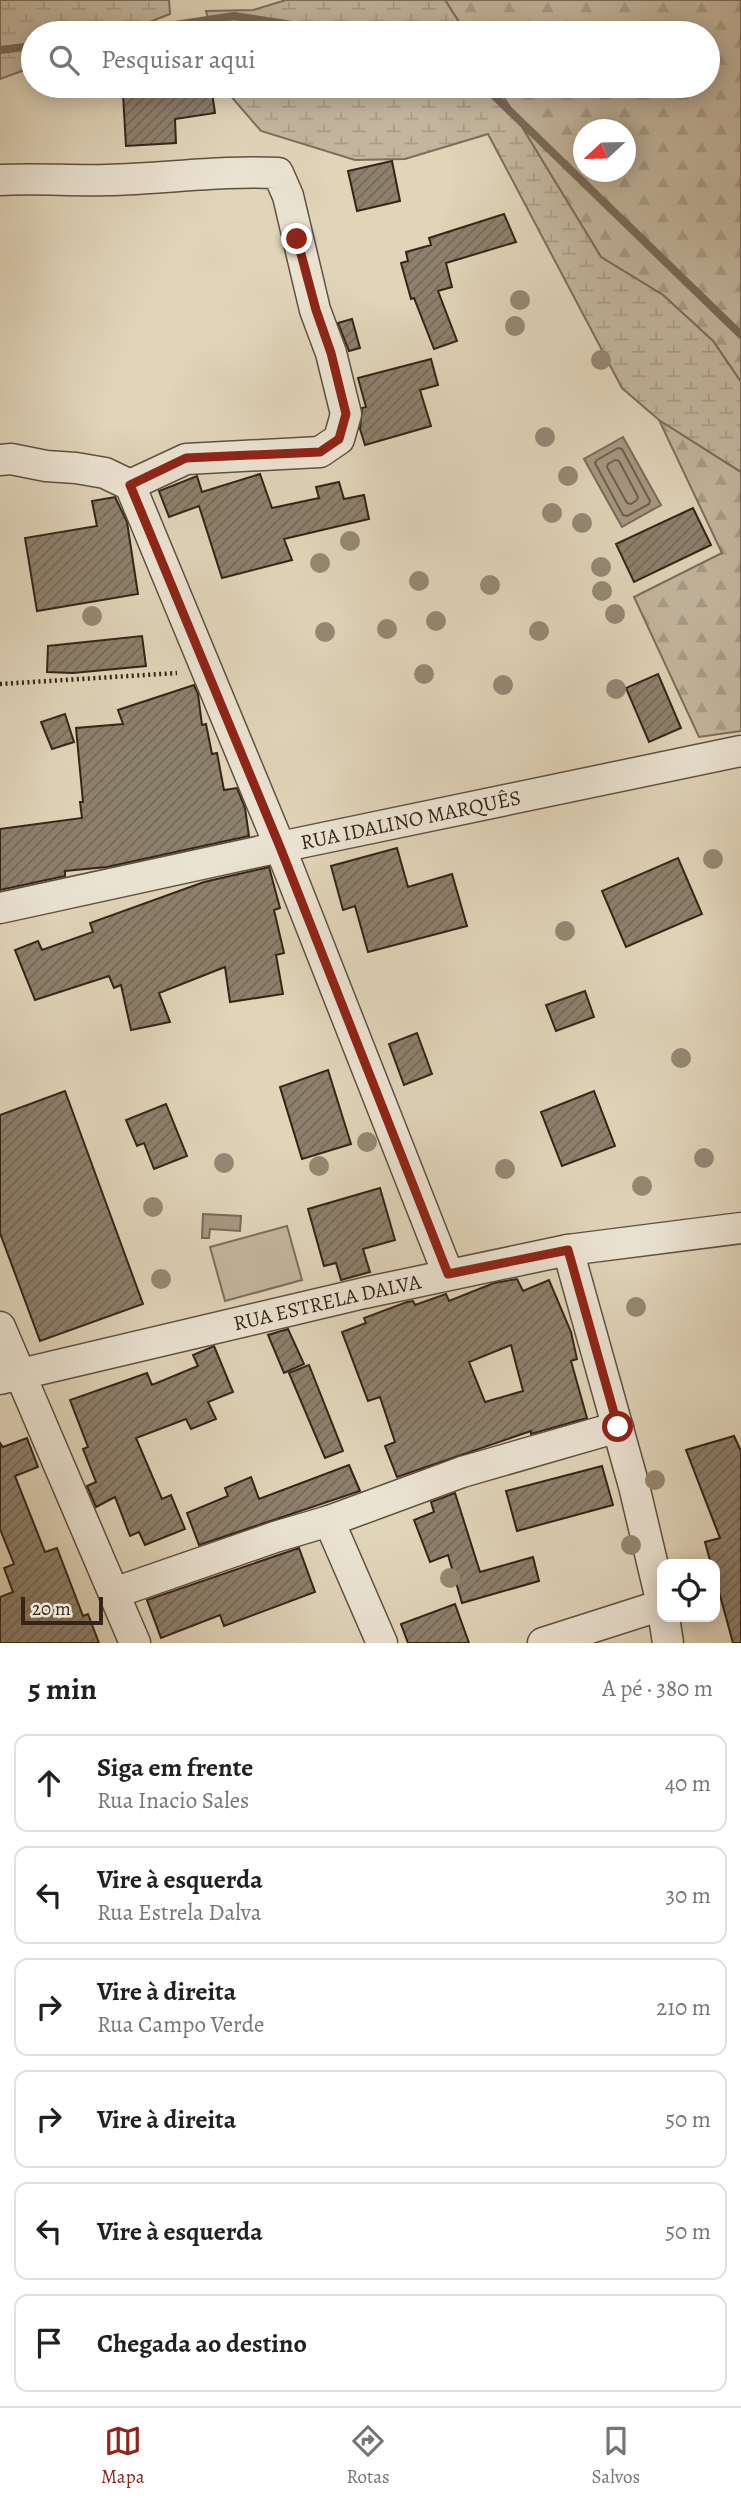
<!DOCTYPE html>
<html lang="pt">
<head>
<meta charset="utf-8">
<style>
  :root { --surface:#fff; --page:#f6f6f6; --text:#202124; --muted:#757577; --line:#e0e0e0; --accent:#8f2418 }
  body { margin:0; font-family:Alegreya,serif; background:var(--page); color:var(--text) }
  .controls { position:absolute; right:21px; bottom:21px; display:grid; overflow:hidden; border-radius:14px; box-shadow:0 4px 18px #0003 }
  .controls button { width:63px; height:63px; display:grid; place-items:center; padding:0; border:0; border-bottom:2px solid var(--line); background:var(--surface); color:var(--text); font:35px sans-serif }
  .compass { position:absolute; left:573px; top:119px; width:63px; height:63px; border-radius:50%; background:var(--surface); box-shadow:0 4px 18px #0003; rotate:248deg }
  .scale { position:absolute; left:21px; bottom:18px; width:82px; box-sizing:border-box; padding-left:7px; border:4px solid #342518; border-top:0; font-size:19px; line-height:24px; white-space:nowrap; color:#342518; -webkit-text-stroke:5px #ebe3d2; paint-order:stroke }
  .stop { position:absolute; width:21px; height:21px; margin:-16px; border:5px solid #8f2418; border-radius:50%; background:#fff }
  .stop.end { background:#8f2418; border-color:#fff; box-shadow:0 2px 7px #0008 }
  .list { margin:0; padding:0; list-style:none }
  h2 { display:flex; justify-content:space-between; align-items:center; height:91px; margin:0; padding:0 28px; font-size:30px }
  h2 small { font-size:23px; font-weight:400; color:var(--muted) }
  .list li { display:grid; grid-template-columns:46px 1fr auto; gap:21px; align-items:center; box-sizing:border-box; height:98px; margin:0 14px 14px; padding:0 14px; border:2px solid var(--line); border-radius:14px }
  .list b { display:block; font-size:26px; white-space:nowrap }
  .list p { margin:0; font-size:23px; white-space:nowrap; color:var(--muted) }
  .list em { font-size:23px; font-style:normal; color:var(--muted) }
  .icon { flex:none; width:38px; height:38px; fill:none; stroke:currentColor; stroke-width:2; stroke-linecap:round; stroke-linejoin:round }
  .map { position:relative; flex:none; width:741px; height:1643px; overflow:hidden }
  .search { position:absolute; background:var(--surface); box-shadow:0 4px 18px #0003; left:21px; right:21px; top:21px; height:77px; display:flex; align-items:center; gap:18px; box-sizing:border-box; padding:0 24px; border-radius:38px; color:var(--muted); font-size:26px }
  .sheet { height:763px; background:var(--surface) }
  nav { display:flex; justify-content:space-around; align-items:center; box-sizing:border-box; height:98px; border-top:2px solid var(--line); background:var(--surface); font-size:19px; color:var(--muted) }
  nav a { display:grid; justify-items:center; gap:4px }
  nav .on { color:var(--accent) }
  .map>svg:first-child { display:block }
  .green { fill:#c3b69e; stroke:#7c6e5b; stroke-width:2 }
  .forest { fill:url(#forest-firs); stroke:#7c6e5b; stroke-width:2; fill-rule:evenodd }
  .wetland { fill:url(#wetland-marsh); stroke:#7c6e5b; stroke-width:2 }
  .water { fill:#a69882; stroke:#786a58; stroke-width:2 }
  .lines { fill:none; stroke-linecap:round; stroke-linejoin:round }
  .shore { stroke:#6d5e4d; stroke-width:2 }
  .stream { stroke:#786a58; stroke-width:8 }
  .building { fill:url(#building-hatch); stroke:#342518; stroke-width:2; fill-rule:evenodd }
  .street-casing { stroke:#5f5140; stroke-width:33 }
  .path { stroke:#342518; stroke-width:4.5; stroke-dasharray:2 3.5; stroke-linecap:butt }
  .street { stroke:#ebe3d2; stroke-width:30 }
  .tree { fill:#958873 }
  .route { stroke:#8f2418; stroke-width:9 }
  .labels { text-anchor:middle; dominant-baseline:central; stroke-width:5; stroke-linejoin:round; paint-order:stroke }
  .street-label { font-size:21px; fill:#342518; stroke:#ebe3d2 }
</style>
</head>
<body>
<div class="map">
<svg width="741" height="1643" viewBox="0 0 741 1643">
  <defs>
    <pattern id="forest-firs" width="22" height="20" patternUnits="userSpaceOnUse" patternTransform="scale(1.75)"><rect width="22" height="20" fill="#c3b69e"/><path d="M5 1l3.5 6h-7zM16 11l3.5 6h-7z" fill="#a89c87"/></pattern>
    <pattern id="wetland-marsh" width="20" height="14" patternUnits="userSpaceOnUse" patternTransform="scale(1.75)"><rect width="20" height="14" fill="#c3b69e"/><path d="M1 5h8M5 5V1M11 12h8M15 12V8" fill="none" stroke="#a89c87"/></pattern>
    <pattern id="building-hatch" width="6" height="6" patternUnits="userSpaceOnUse" patternTransform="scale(1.75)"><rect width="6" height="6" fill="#8d806c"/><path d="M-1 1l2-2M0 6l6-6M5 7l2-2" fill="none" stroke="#746958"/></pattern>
  </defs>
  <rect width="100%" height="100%" fill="#e0d4b9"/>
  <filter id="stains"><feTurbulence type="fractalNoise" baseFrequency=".00286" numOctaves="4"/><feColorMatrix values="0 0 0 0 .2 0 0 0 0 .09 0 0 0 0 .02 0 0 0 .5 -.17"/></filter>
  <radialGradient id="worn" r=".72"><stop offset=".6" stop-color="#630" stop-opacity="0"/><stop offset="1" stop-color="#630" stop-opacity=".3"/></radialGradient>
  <path class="green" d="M 287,1226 L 302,1280 L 225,1301 L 210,1247 Z"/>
  <path class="forest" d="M 445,0 L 741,0 L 741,382 L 713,341 L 663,295 L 601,257 L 497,86 L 708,86 L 708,33 L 466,33 ZM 584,130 L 626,130 L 626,172 L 584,172 Z
    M 659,420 L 741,472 L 741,731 L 699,737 L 634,597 L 722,553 Z"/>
  <path class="wetland" d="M 0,0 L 169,0 L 170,14 L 121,33 L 33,33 L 33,67 L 0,79 Z
    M 286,0 L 445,0 L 466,33 L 212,33 L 206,11 L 253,10 Z
    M 227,86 L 497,86 L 601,257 L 663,295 L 713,341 L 741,382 L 741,472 L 659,420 L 622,388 L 488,134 L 405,159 L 355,160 L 261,131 L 229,94 Z"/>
  <path class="water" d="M 623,437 L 661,505 L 622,527 L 584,459 Z
    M 203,1214 L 241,1216 L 240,1231 L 210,1229 L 209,1238 L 202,1238 Z"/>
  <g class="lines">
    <path class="shore" d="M 618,448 L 622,449 L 650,501 L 649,504 L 627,516 L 623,515 L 595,463 L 597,460 Z
      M 615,460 L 619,461 L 638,497 L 637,500 L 631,504 L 627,503 L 607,467 L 608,464 Z"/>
    <path class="stream" d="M 122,33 L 234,16 L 344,33
      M 0,50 L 33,46
      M 484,86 L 741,335"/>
  </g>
  <path class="building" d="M 154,86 L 211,86 L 215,113 L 175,119 L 176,143 L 126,146 L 123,94 L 155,92 Z
    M 392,161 L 400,201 L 357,211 L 348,171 Z
    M 504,214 L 516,242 L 446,263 L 452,287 L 438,291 L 457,341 L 434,349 L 414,298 L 411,299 L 401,263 L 408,261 L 406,252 L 431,245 L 429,238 Z
    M 352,319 L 360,348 L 349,351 L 338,323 Z
    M 431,359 L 438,385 L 420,390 L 431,426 L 365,445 L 360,429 L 362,408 L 366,407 L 358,378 Z
    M 260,474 L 272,508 L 319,498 L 316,487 L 339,482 L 344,499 L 364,495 L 369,519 L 284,539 L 292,560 L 222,578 L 199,506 L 169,517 L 159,491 L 197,476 L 202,492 Z
    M 115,497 L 127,522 L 138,594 L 37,611 L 25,538 L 97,526 L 92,501 Z
    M 693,508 L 711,545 L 634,582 L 616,544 Z
    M 142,636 L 146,666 L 73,673 L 47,672 L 48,646 Z
    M 658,674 L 681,728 L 649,742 L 626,688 Z
    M 194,685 L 198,694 L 202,725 L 206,724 L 212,754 L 217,753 L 224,790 L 237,788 L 245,808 L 249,836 L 107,867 L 65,871 L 65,876 L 0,890 L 0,829 L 82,818 L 80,802 L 83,802 L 76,728 L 123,724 L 118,710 Z
    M 65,714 L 74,742 L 52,749 L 41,722 Z
    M 397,848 L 408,887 L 452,874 L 467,926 L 368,952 L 355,906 L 343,910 L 331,866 Z
    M 678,858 L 702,914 L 626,947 L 602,891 Z
    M 269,867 L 280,908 L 274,910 L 284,953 L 276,955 L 283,994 L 230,1002 L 225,967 L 159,993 L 170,1022 L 131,1030 L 121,985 L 114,988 L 109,976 L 35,1000 L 15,950 L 38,941 L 42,950 L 93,932 L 90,923 L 204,882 Z
    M 585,991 L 594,1017 L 556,1031 L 546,1005 Z
    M 417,1033 L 432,1074 L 404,1085 L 389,1044 Z
    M 328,1070 L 351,1144 L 302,1159 L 280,1087 Z
    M 65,1091 L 143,1304 L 40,1341 L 0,1233 L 0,1115 Z
    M 594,1091 L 615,1146 L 562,1166 L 541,1112 Z
    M 166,1104 L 187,1156 L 154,1169 L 144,1143 L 137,1146 L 126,1120 Z
    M 380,1188 L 395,1240 L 363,1249 L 370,1272 L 341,1280 L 336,1263 L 324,1266 L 308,1209 Z
    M 517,1279 L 523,1291 L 549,1280 L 571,1332 L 577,1359 L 571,1361 L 587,1418 L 531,1434 L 531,1431 L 397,1477 L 385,1446 L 395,1442 L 380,1397 L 368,1401 L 342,1332 L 366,1323 L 364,1318 L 407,1302 L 413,1301 L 415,1305 L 446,1294 L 449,1301 L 494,1283 ZM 511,1345 L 523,1391 L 485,1402 L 469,1362 Z
    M 288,1329 L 304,1364 L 284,1373 L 268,1335 Z
    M 214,1346 L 233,1392 L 208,1402 L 216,1419 L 191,1429 L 186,1419 L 136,1438 L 162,1499 L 171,1495 L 185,1529 L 145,1545 L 139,1532 L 130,1536 L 115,1497 L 96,1507 L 87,1486 L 96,1482 L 83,1449 L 88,1447 L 70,1400 L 147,1373 L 152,1385 L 198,1366 L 193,1355 Z
    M 309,1365 L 343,1451 L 325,1458 L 289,1373 Z
    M 734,1436 L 741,1451 L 741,1643 L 733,1643 L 715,1577 L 715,1564 L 711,1564 L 705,1542 L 720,1538 L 686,1450 Z
    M 27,1438 L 38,1467 L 15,1476 L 45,1552 L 57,1548 L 83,1616 L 88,1614 L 99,1643 L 0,1643 L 0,1597 L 13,1592 L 4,1568 L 14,1564 L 0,1529 L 0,1443 L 3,1447 Z
    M 349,1465 L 360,1491 L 199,1545 L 187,1513 L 228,1496 L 225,1488 L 251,1477 L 259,1499 Z
    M 602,1466 L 613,1505 L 517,1531 L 506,1491 Z
    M 455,1493 L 480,1572 L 533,1557 L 539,1581 L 462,1603 L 448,1555 L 430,1562 L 414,1520 L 434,1512 L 431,1502 Z
    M 299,1548 L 315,1592 L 224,1626 L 220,1615 L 161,1638 L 147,1600 Z
    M 455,1604 L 469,1643 L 408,1643 L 401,1624 Z"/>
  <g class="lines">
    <g class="street-casing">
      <g id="street">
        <path d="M 0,180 C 36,178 71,181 107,180 C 164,179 221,170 278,173 L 288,196 L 315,310 L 331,353 L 346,414 L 339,439 L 320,452 L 186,459 L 130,485"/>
        <path d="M 0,460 L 11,459 L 46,466 L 76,468 L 105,473 L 130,485"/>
        <path d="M 130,485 L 280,847 L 448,1274"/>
        <path id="s1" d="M 0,908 L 280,847 L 741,751"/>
        <path d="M 568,1250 L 634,1486 L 662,1604"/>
        <path d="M 0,1327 L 135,1643"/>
        <path id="s2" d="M 0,1379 L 364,1293 L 568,1250 L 741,1228"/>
        <path d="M 329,1521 L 382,1643"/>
        <path d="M 114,1593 L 275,1537 L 329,1521 L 462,1472 L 618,1427"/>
        <path d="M 664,1617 L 668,1643"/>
        <path d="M 543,1643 L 662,1605"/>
      </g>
    </g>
    <path class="path" d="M 0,684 L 177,673"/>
    <use href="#street" class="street"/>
  </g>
  <g class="tree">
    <circle cx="520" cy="300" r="10"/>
    <circle cx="515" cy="326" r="10"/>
    <circle cx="601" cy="360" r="10"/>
    <circle cx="545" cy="437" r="10"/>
    <circle cx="568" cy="476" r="10"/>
    <circle cx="552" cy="513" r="10"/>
    <circle cx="582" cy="523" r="10"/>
    <circle cx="350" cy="541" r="10"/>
    <circle cx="320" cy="563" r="10"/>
    <circle cx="601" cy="567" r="10"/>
    <circle cx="419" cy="581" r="10"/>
    <circle cx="490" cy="585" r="10"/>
    <circle cx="602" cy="591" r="10"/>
    <circle cx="615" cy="614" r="10"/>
    <circle cx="92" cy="616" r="10"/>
    <circle cx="436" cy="621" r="10"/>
    <circle cx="387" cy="629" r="10"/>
    <circle cx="539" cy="631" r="10"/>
    <circle cx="325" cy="632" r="10"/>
    <circle cx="424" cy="674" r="10"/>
    <circle cx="503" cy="685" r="10"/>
    <circle cx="616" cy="689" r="10"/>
    <circle cx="713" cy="859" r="10"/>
    <circle cx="565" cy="931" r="10"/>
    <circle cx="681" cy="1058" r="10"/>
    <circle cx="367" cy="1142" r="10"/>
    <circle cx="704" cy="1158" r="10"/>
    <circle cx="224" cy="1163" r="10"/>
    <circle cx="319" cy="1166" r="10"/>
    <circle cx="505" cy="1169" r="10"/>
    <circle cx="642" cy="1186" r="10"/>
    <circle cx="153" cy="1207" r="10"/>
    <circle cx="161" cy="1279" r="10"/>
    <circle cx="636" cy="1307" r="10"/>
    <circle cx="655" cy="1480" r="10"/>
    <circle cx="631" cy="1545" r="10"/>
    <circle cx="450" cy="1578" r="10"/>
  </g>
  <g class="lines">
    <path class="route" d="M 297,239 L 316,310 L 331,353 L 346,414 L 339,439 L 320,452 L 186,458 L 130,485 L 280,847 L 448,1274 L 568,1250 L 618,1427"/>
  </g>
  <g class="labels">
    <g class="street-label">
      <text stroke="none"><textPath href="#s1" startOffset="420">RUA IDALINO MARQUÊS</textPath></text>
      <text stroke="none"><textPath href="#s2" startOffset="336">RUA ESTRELA DALVA</textPath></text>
    </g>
  </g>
  <rect width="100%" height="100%" filter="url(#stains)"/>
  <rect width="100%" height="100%" fill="url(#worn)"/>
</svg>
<div class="controls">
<button><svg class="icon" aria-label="locate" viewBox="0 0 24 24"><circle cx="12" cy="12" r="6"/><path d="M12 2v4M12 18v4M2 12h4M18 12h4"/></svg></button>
</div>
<svg class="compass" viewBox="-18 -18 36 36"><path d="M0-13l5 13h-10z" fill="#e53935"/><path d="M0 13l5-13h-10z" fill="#757577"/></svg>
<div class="scale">20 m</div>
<div class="stop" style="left:618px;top:1427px"></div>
<div class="stop end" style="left:297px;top:239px"></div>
<div class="search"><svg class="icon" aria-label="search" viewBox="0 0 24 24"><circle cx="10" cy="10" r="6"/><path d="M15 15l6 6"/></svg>Pesquisar aqui</div>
</div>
<section class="sheet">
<h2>5 min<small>A pé · 380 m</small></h2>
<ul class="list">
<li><svg class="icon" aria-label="ahead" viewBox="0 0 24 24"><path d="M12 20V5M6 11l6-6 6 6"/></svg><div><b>Siga em frente</b><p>Rua Inacio Sales</p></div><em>40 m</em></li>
<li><svg class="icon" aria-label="left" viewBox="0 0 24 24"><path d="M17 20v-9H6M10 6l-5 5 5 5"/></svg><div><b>Vire à esquerda</b><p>Rua Estrela Dalva</p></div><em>30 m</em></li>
<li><svg class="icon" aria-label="right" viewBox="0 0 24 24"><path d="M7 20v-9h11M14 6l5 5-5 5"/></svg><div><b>Vire à direita</b><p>Rua Campo Verde</p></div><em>210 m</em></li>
<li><svg class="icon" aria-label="right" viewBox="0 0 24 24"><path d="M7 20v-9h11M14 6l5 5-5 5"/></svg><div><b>Vire à direita</b></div><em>50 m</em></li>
<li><svg class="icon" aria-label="left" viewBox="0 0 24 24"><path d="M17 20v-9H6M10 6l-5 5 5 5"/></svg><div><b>Vire à esquerda</b></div><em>50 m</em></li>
<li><svg class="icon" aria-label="arrive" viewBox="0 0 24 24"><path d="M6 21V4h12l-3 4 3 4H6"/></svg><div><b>Chegada ao destino</b></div></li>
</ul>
</section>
<nav>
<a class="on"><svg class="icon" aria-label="map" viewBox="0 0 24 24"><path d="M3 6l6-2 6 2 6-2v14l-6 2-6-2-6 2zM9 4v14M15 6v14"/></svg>Mapa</a>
<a><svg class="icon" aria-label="directions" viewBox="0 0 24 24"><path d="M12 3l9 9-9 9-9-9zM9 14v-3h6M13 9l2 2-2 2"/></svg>Rotas</a>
<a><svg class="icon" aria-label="saved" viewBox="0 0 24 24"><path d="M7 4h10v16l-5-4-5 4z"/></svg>Salvos</a>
</nav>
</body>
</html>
